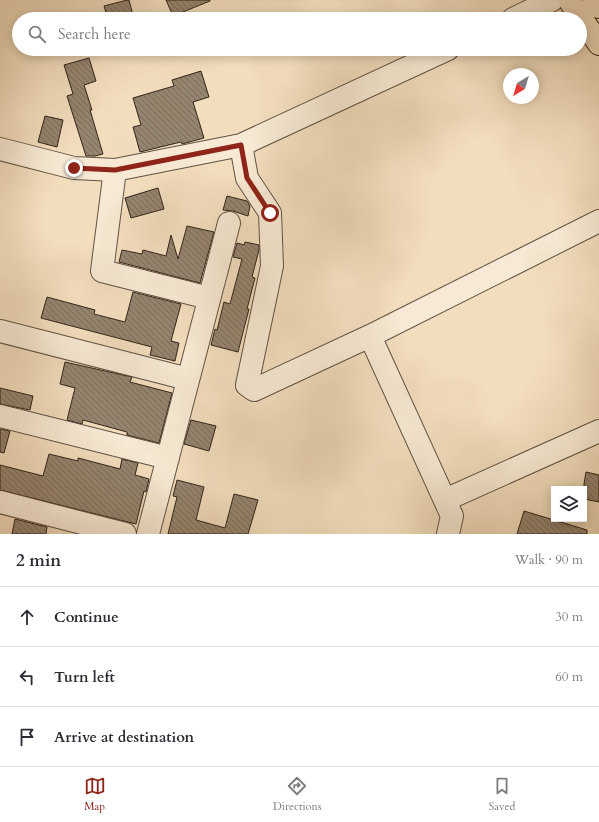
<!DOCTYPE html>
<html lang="en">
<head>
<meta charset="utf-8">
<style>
  :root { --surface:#fff; --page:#f7f7f7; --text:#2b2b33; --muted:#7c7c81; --line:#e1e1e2; --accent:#8f2418 }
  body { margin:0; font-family:Cardo,serif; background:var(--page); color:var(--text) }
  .controls { position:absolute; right:12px; bottom:12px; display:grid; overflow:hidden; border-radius:0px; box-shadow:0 2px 10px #0003 }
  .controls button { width:36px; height:36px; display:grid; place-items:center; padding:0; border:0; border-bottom:1px solid var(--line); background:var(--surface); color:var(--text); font:20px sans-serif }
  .compass { position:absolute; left:503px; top:68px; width:36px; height:36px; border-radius:50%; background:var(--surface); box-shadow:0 2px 10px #0003; rotate:218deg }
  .stop { position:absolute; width:12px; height:12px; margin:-9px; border:3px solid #8f2418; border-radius:50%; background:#fff }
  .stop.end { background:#8f2418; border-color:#fff; box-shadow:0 1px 4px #0008 }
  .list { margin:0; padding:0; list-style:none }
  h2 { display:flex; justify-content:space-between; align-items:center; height:52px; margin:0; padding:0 16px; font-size:17px }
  h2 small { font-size:13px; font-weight:400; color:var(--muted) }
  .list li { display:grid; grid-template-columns:26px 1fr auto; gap:12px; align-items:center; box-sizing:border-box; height:60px; padding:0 16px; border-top:1px solid var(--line) }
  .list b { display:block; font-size:15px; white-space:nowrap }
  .list em { font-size:13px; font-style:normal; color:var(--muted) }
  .icon { flex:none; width:22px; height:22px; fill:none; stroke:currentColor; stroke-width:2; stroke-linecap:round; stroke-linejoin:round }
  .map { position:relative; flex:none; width:599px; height:534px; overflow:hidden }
  .search { position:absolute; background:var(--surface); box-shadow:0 2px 10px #0003; left:12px; right:12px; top:12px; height:44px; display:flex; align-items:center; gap:10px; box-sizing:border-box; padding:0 14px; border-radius:22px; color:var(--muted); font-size:15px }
  .sheet { height:232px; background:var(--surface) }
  nav { display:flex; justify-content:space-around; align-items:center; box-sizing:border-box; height:56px; border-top:1px solid var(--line); background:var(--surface); font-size:11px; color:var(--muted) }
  nav a { display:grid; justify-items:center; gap:2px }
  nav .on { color:var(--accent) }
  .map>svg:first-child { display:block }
  .building { fill:url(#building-back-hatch); stroke:#31241a }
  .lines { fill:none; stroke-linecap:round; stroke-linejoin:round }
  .minor-casing { stroke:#615243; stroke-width:24 }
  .highway-casing { stroke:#31241a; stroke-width:24 }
  .minor { stroke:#f7e9d4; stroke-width:22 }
  .highway { stroke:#f2ddbd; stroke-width:22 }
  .route { stroke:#8f2418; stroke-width:5 }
</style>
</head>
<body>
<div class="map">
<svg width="599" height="534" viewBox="0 0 599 534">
  <defs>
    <pattern id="building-back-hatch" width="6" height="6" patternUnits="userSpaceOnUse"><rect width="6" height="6" fill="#95846f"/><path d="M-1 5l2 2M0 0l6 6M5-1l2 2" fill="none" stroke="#7a6c5a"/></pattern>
  </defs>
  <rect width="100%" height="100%" fill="#f2ddbd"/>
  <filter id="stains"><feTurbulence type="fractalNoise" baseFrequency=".005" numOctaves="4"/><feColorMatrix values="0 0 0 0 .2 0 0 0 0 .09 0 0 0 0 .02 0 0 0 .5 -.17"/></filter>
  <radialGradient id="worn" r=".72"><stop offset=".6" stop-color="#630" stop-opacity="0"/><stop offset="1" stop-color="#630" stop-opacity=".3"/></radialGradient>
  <path class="building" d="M 127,0 L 129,0 L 134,19 L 108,19 L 104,6 Z
    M 166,0 L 210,0 L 210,1 L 173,16 Z
    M 89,58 L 96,81 L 84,85 L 92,110 L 90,110 L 103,154 L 95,156 L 86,156 L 67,96 L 73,94 L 64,65 Z
    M 201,71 L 209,97 L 193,102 L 204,138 L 182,144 L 181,142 L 140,152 L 133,127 L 141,125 L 133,98 L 174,86 L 172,80 Z
    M 45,116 L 63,120 L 57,147 L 38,142 Z
    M 158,188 L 164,209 L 131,218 L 125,198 Z
    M 227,196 L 247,201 L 250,206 L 248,216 L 233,211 L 223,210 Z
    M 187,226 L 214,232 L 200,283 L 119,262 L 122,250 L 142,254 L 143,250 L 166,256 L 171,235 L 178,259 Z
    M 245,242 L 259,245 L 259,250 L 252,277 L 255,278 L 247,309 L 249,309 L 238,352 L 211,345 L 215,329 L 217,330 L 224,302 L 230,304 L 242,259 L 233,257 L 237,243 L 244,245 Z
    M 133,292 L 181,304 L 171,341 L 179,343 L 175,361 L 150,355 L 152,347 L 41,318 L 47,297 L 95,310 L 94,314 L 125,322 Z
    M 65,362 L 132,377 L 130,382 L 172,393 L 159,443 L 127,435 L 127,432 L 83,420 L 82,424 L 67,420 L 75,388 L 60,384 Z
    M 0,388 L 33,396 L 30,410 L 0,404 Z
    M 191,420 L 216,426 L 209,451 L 184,444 Z
    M 0,429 L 10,431 L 4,453 L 0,452 Z
    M 49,454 L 78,461 L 78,458 L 120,469 L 122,459 L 138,463 L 135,475 L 149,479 L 146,492 L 144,491 L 136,524 L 0,490 L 0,465 L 43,476 Z
    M 586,472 L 599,475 L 599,502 L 584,499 L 584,484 Z
    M 177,480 L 204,487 L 196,520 L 225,528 L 234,494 L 258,500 L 248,534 L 168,534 L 177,497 L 173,496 Z
    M 524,511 L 587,530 L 587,534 L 517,534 Z
    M 15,519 L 47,527 L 46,534 L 12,534 Z"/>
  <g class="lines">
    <g class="minor-casing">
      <path id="minor" d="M 513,19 L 552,0
        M 241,145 L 247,178 L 270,213 L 272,266 L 247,385 L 254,390 L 370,336 L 599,221
        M 0,149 L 74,168 L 115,170 L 241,145 L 448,49
        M 115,170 L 102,271 L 209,298
        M 0,331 L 188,379
        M 370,336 L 452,516 L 448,534
        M 0,416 L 168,458
        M 445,500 L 599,431
        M 0,502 L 125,534
        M 148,534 L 229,223"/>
    </g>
    <g class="highway-casing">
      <path id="highway" d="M 569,0 L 599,44
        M 594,0 L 599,7"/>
    </g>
    <use href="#minor" class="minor"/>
    <use href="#highway" class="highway"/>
  </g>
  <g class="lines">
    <path class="route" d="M 74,168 L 115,170 L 241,145 L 247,178 L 270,213"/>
  </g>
  <rect width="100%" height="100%" filter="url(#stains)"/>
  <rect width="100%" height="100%" fill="url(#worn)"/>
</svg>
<div class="controls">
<button><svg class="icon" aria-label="layers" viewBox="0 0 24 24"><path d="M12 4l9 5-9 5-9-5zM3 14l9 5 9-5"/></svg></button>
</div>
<svg class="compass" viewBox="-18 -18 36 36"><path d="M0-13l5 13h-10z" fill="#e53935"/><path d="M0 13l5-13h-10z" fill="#7c7c81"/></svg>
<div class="stop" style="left:270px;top:213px"></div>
<div class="stop end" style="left:74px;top:168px"></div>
<div class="search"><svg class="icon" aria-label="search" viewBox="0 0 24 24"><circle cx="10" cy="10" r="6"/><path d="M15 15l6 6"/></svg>Search here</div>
</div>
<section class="sheet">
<h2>2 min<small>Walk · 90 m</small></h2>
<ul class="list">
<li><svg class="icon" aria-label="ahead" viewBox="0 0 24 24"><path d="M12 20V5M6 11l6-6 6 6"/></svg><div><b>Continue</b></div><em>30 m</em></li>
<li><svg class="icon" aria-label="left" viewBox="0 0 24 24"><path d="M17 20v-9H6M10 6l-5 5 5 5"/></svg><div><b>Turn left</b></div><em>60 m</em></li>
<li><svg class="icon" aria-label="arrive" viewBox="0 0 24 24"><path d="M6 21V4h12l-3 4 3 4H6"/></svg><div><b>Arrive at destination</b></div></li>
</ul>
</section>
<nav>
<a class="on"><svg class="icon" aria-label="map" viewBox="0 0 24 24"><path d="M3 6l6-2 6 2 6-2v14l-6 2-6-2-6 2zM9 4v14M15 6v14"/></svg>Map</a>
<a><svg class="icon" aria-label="directions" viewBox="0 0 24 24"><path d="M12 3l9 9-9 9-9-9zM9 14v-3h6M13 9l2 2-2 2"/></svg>Directions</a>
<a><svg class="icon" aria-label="saved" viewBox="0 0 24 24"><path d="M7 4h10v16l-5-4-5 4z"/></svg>Saved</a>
</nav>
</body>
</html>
